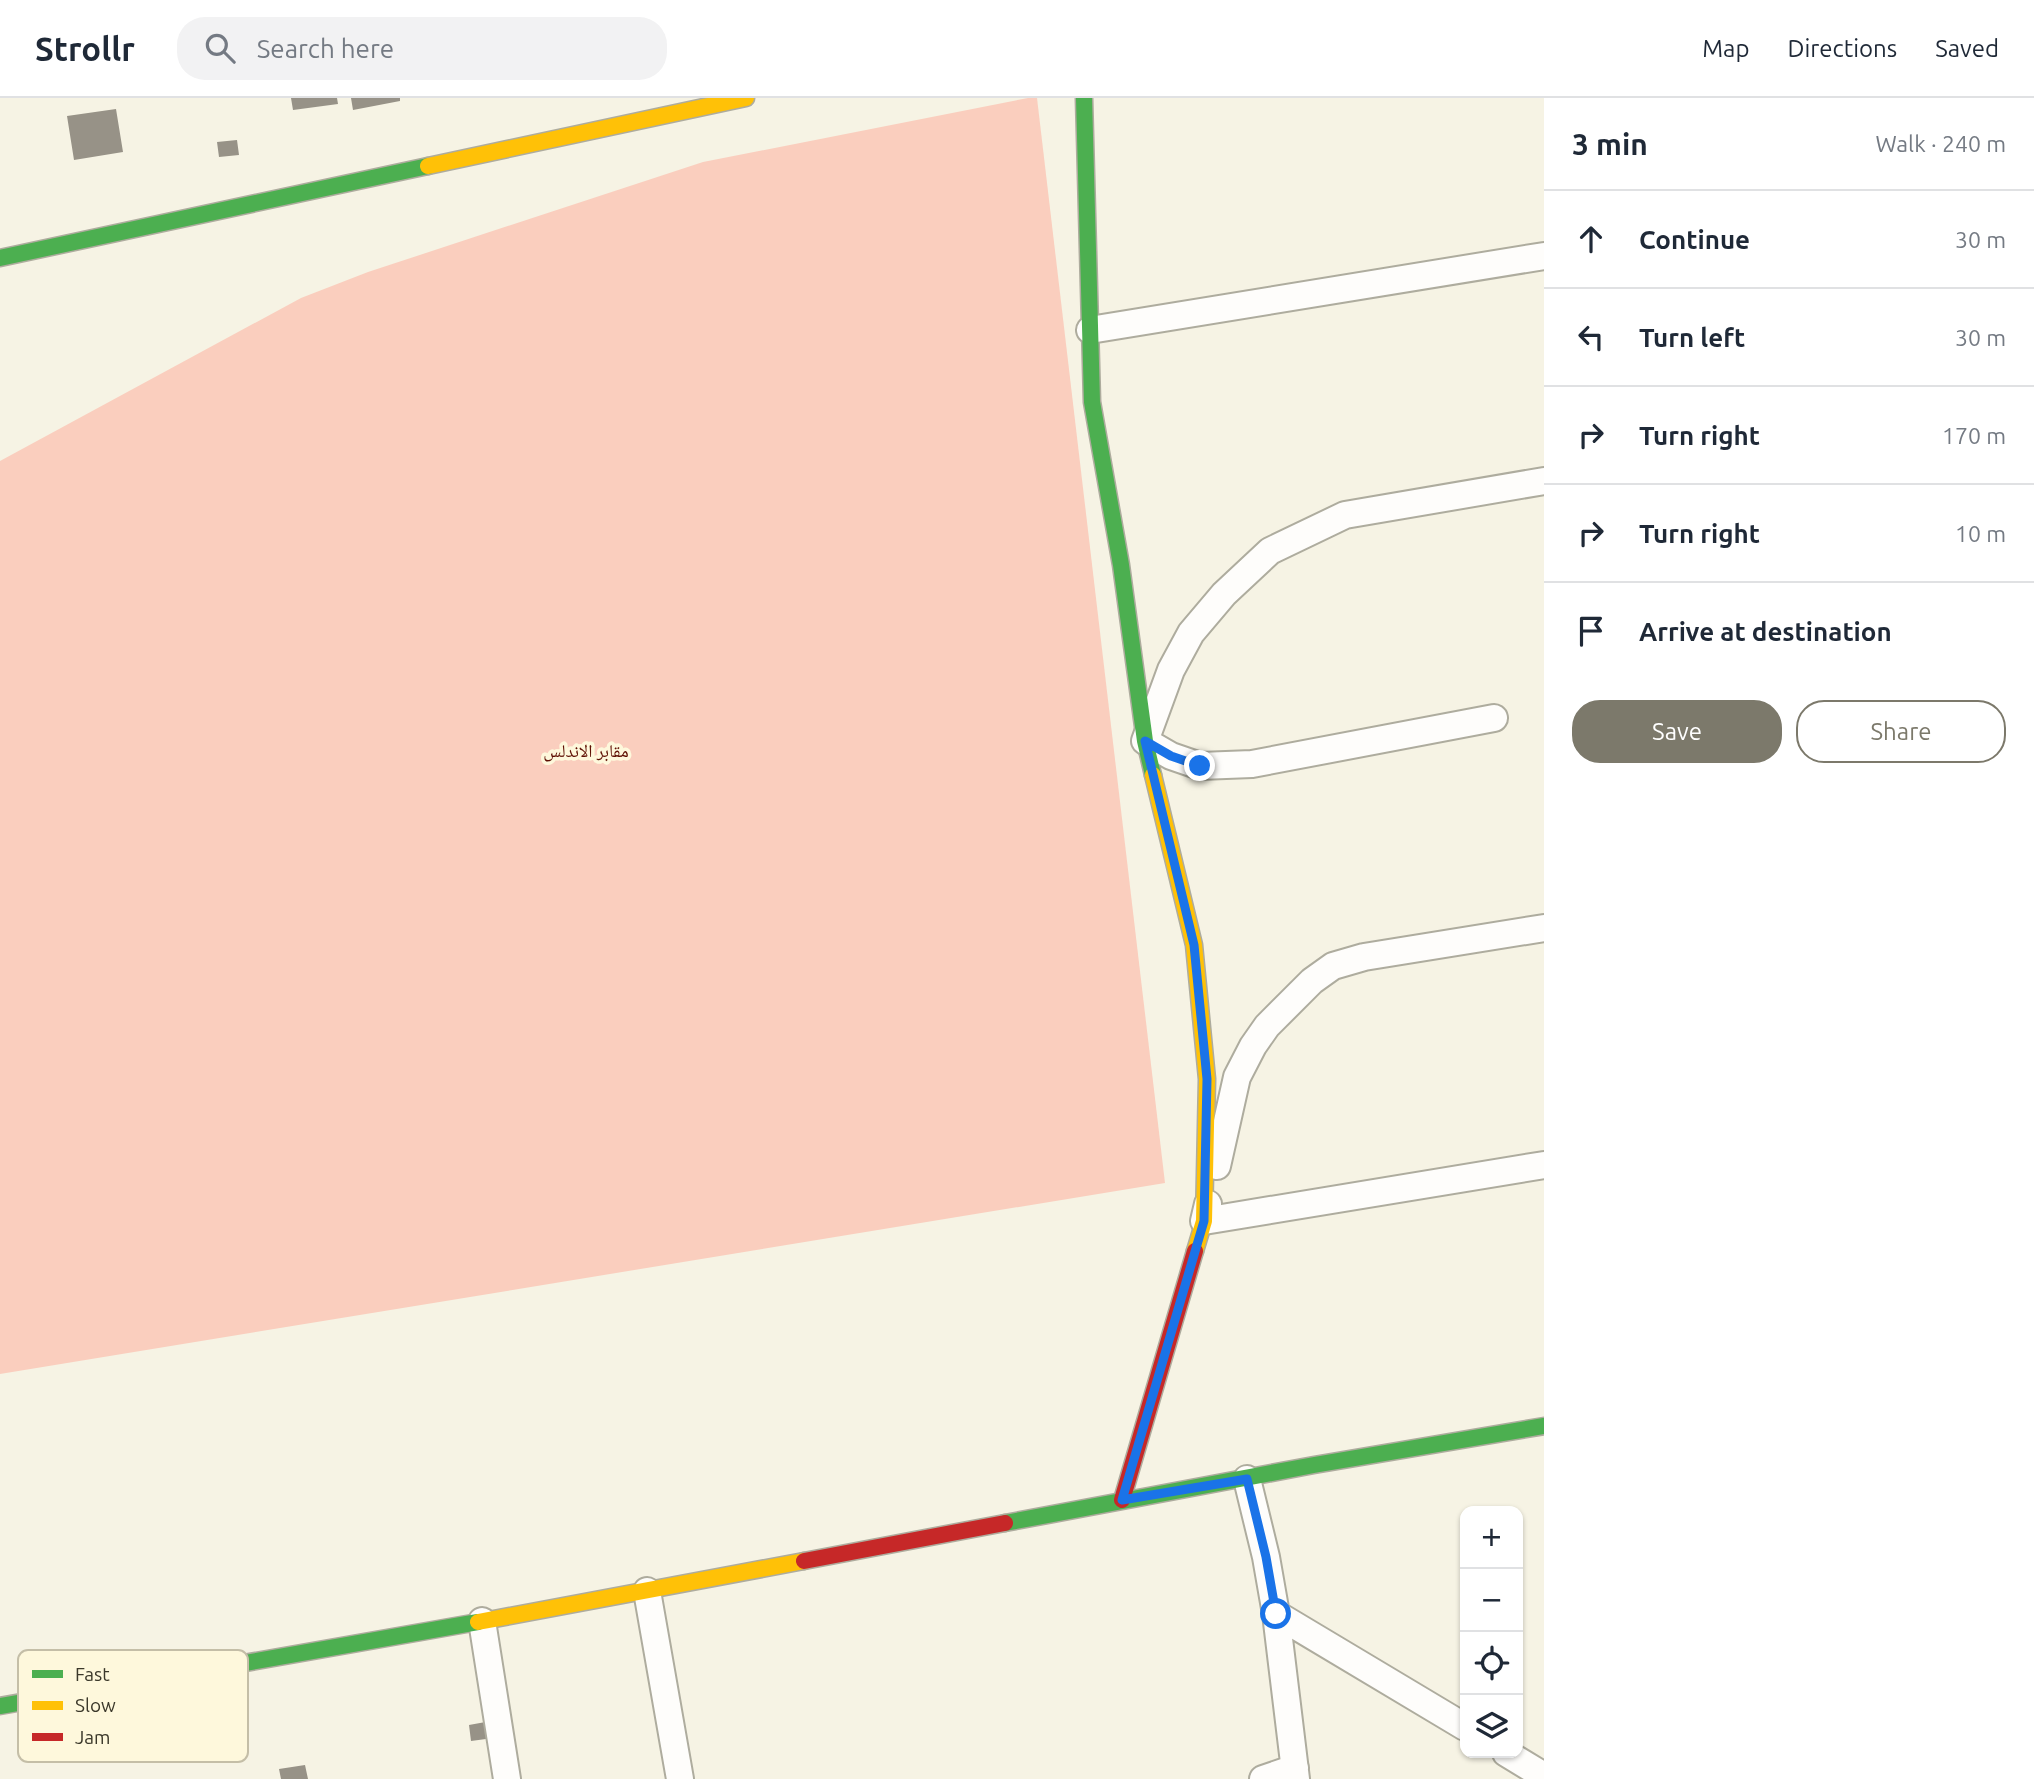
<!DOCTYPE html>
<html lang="en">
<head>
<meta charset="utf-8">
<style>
  :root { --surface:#fff; --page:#f2f2f3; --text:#1f2937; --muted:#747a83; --line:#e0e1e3; --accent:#7c796b }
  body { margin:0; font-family:Ubuntu,"Noto Naskh Arabic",sans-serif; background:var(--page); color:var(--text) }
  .controls { position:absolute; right:21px; bottom:21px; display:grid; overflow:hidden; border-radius:14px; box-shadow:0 2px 5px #0004 }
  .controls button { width:63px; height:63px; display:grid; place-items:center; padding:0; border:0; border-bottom:2px solid var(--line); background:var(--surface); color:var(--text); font:35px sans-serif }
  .stop { position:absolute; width:21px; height:21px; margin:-16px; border:5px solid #1a73e8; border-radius:50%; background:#fff }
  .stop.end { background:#1a73e8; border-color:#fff; box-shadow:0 2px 7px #0008 }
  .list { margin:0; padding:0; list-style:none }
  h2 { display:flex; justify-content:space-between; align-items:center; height:91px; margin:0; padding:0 28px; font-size:30px }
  h2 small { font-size:23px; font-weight:400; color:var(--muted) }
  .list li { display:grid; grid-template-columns:46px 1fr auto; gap:21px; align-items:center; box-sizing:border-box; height:98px; padding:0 28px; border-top:2px solid var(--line) }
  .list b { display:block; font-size:26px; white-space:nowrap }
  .list em { font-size:23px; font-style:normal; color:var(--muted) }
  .actions { display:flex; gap:14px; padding:21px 28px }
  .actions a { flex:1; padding:16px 0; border:2px solid var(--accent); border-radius:28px; text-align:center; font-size:24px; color:var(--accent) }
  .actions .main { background:var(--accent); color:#fff }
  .icon { flex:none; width:38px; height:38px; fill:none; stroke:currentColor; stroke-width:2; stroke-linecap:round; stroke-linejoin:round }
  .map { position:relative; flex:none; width:1544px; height:1681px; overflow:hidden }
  header { display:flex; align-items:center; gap:42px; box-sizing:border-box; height:98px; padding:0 35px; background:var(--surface); border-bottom:2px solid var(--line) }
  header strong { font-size:33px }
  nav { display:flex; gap:38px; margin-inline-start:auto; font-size:24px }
  .search { width:490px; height:63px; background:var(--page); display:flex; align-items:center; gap:18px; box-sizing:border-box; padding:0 24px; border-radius:28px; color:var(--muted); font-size:26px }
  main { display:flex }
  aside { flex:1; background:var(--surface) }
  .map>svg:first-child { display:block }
  .green { fill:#facebe }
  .building { fill:#979287 }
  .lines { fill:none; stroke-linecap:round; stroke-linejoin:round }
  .street-casing { stroke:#aeac9e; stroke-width:30 }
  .fast-casing { stroke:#aeac9e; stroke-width:19 }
  .slow-casing { stroke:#aeac9e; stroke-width:19 }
  .jam-casing { stroke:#aeac9e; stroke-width:19 }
  .street { stroke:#fefdfb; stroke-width:26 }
  .fast { stroke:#4caf50; stroke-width:16 }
  .slow { stroke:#ffc107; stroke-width:16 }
  .jam { stroke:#c62828; stroke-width:16 }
  .route { stroke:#1a73e8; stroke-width:9 }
  .labels { text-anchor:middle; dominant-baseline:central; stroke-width:7; stroke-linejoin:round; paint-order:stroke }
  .park-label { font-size:18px; fill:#5e0f03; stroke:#fef8dc }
  .key { fill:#fef8dc; stroke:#c4bea7; stroke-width:2 }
  .key-label { font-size:19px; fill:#3b382a }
</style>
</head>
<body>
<header>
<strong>Strollr</strong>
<div class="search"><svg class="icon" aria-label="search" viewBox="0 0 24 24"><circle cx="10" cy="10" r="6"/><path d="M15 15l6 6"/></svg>Search here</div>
<nav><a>Map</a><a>Directions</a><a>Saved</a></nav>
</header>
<main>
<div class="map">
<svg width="1544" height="1681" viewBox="0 0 1544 1681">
  <rect width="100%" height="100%" fill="#f6f3e4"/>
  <path class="green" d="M 1028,0 L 1037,0 L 1165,1085 L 0,1276 L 0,363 L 301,200 L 368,174 L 703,64 Z"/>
  <path class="building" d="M 291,0 L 337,0 L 338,6 L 293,12 Z
    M 351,0 L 400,0 L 400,3 L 353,12 Z
    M 116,11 L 123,54 L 74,62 L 67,18 Z
    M 237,42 L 239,57 L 219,59 L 217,44 Z
    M 491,1623 L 494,1644 L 486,1645 L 486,1641 L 471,1643 L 469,1627 Z
    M 305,1667 L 308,1681 L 281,1681 L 279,1671 Z"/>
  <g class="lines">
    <g class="street-casing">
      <path id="street" d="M 1090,232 L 1544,158
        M 1494,620 L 1252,666 L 1200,668 L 1171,658 L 1145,643 L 1171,572 L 1191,535 L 1224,496 L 1270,453 L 1345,417 L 1544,383
        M 1217,1068 L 1237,979 L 1253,948 L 1267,928 L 1312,883 L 1333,868 L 1364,859 L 1544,830
        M 1208,1106 L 1204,1123 L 1544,1067
        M 1247,1381 L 1266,1459 L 1276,1516 L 1296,1681
        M 647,1493 L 680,1681
        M 1276,1516 L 1465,1629
        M 482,1523 L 507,1681
        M 1506,1655 L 1544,1678
        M 1263,1681 L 1295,1670"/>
    </g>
    <g class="fast-casing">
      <path id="fast" d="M 1084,0 L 1092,304 L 1121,467 L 1145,643 L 1153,677
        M 0,160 L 428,68
        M 1005,1425 L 1314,1367 L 1544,1328
        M 0,1608 L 478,1524"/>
    </g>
    <g class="slow-casing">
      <path id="slow" d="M 428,68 L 746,0
        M 1153,677 L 1194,847 L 1207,981 L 1204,1123 L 1195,1153
        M 478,1524 L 804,1463"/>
    </g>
    <g class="jam-casing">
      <path id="jam" d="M 1122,1402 L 1195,1153
        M 804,1463 L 1005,1425"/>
    </g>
    <use href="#street" class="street"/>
    <use href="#fast" class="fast"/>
    <use href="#slow" class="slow"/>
    <use href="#jam" class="jam"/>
  </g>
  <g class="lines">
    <path class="route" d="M 1200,668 L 1171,658 L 1145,643 L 1194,847 L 1207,981 L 1204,1123 L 1122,1402 L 1247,1381 L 1266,1459 L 1276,1516"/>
  </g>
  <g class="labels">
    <g class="park-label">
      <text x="586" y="652">مقابر الاندلس</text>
    </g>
  </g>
  <rect x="18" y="1552" width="230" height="112" rx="10" class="key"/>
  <rect x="32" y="1572" width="31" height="8" fill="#4caf50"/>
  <rect x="32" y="1603" width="31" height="9" fill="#ffc107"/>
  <rect x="32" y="1635" width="31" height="8" fill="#c62828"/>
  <g class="key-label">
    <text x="75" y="1583">Fast</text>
    <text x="75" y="1614">Slow</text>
    <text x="75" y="1646">Jam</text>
  </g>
</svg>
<div class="controls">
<button>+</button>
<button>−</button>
<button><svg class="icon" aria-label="locate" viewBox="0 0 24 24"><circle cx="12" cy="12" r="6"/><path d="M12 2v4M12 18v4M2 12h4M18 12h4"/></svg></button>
<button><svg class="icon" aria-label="layers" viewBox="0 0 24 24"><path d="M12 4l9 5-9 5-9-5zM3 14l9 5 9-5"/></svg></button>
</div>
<div class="stop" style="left:1276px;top:1516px"></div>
<div class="stop end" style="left:1200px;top:668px"></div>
</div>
<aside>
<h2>3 min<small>Walk · 240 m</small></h2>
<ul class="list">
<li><svg class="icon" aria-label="ahead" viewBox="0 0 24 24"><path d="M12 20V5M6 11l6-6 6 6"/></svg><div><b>Continue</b></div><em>30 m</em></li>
<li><svg class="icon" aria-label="left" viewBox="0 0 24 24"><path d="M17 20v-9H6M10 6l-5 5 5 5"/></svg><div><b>Turn left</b></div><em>30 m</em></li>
<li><svg class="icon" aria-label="right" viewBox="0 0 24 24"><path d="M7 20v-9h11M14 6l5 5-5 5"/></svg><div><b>Turn right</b></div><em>170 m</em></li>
<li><svg class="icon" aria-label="right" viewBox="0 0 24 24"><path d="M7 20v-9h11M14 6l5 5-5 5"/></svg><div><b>Turn right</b></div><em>10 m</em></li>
<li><svg class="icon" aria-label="arrive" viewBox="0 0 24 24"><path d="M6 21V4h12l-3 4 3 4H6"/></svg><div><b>Arrive at destination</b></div></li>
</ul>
<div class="actions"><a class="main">Save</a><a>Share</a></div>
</aside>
</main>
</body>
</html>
